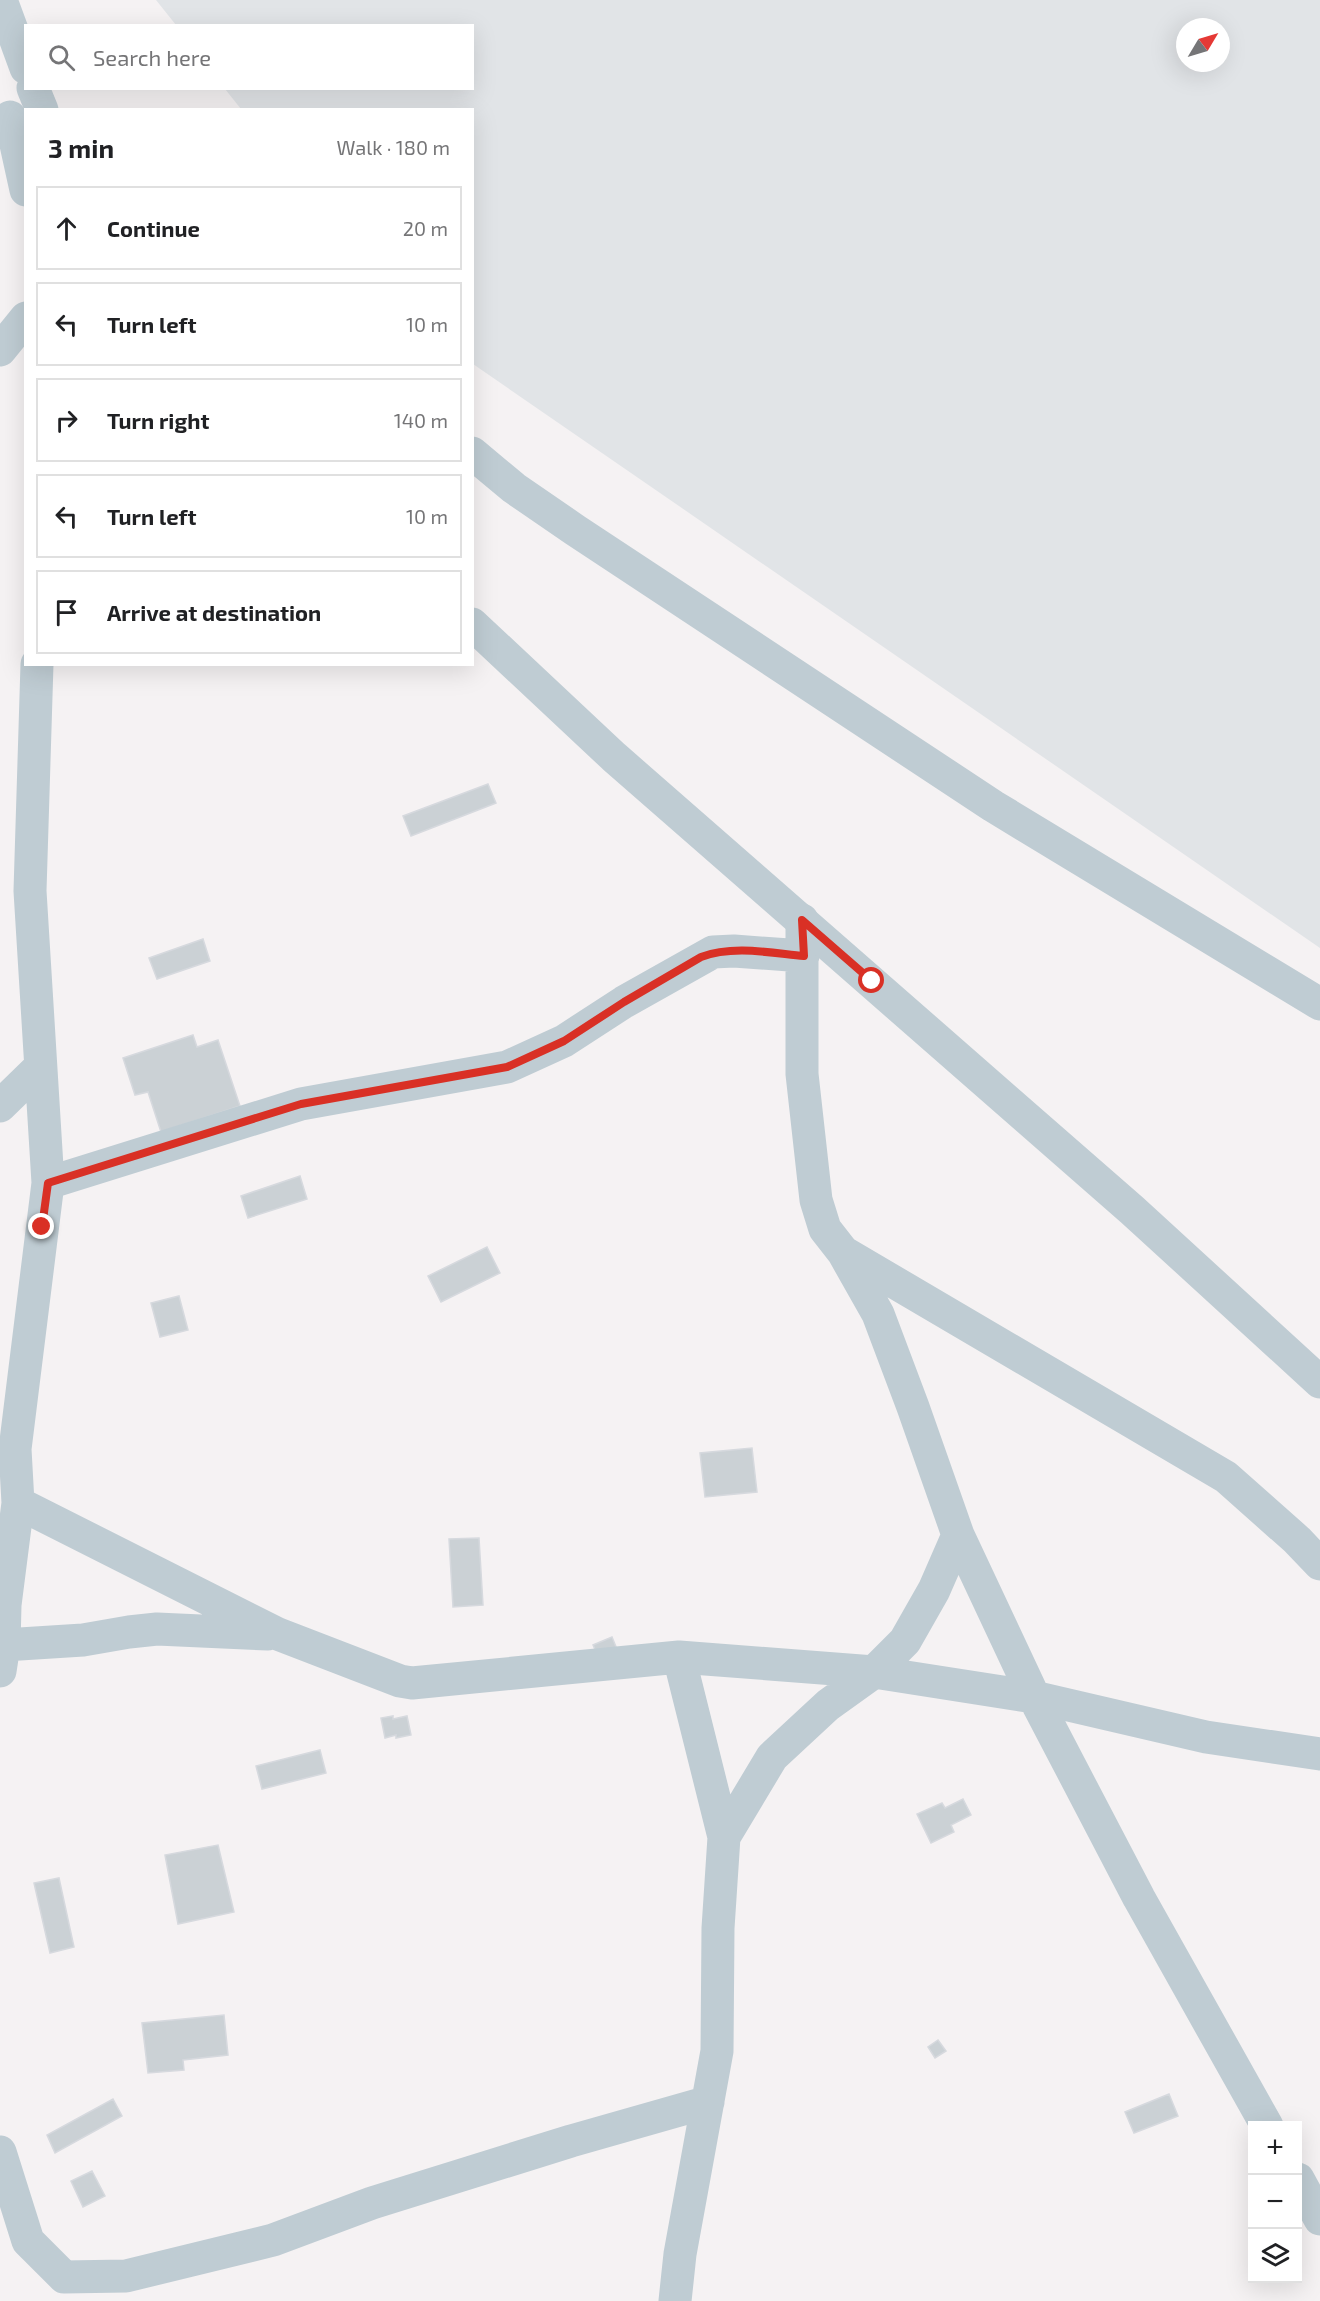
<!DOCTYPE html>
<html lang="en">
<head>
<meta charset="utf-8">
<style>
  :root { --surface:#fff; --page:#f6f6f6; --text:#202124; --muted:#757577; --line:#e0e0e0 }
  body { margin:0; font-family:"Exo 2",sans-serif; background:var(--page); color:var(--text) }
  .controls { position:absolute; right:18px; bottom:18px; display:grid; overflow:hidden; border-radius:0px; box-shadow:0 6px 24px #0002 }
  .controls button { width:54px; height:54px; display:grid; place-items:center; padding:0; border:0; border-bottom:2px solid var(--line); background:var(--surface); color:var(--text); font:30px sans-serif }
  .compass { position:absolute; left:1176px; top:18px; width:54px; height:54px; border-radius:50%; background:var(--surface); box-shadow:0 6px 24px #0002; rotate:52deg }
  .stop { position:absolute; width:18px; height:18px; margin:-14px; border:4px solid #d93025; border-radius:50%; background:#fff }
  .stop.end { background:#d93025; border-color:#fff; box-shadow:0 2px 6px #0008 }
  .list { margin:0; padding:0; list-style:none }
  h2 { display:flex; justify-content:space-between; align-items:center; height:78px; margin:0; padding:0 24px; font-size:26px }
  h2 small { font-size:20px; font-weight:400; color:var(--muted) }
  .list li { display:grid; grid-template-columns:39px 1fr auto; gap:18px; align-items:center; box-sizing:border-box; height:84px; margin:0 12px 12px; padding:0 12px; border:2px solid var(--line); border-radius:0px }
  .list b { display:block; font-size:22px; white-space:nowrap }
  .list em { font-size:20px; font-style:normal; color:var(--muted) }
  .icon { flex:none; width:33px; height:33px; fill:none; stroke:currentColor; stroke-width:2; stroke-linecap:round; stroke-linejoin:round }
  .map { position:relative; flex:none; width:1320px; height:2301px; overflow:hidden }
  .search { position:absolute; background:var(--surface); box-shadow:0 6px 24px #0002; left:24px; top:24px; width:450px; height:66px; display:flex; align-items:center; gap:15px; box-sizing:border-box; padding:0 21px; border-radius:0px; color:var(--muted); font-size:22px }
  .panel { position:absolute; background:var(--surface); box-shadow:0 6px 24px #0002; left:24px; top:108px; width:450px; height:558px; border-radius:0px }
  .map>svg:first-child { display:block }
  .airport { fill:#e1e4e7; fill-rule:evenodd }
  .building { fill:#cbd1d5; stroke:#d6d9de; stroke-width:1.5 }
  .lines { fill:none; stroke-linecap:round; stroke-linejoin:round }
  .minor { stroke:#bfccd3; stroke-width:33 }
  .tertiary { stroke:#bfccd3; stroke-width:33 }
  .route { stroke:#d93025; stroke-width:8 }
</style>
</head>
<body>
<div class="map">
<svg width="1320" height="2301" viewBox="0 0 1320 2301">
  <rect width="100%" height="100%" fill="#f5f2f3"/>
  <path class="airport" d="M 156,0 L 1320,0 L 1320,948 L 473,364 L 472,110 L 241,109 L 225,89 L 472,88 L 472,26 L 176,25 ZM 1185,27 L 1221,27 L 1221,63 L 1185,63 Z"/>
  <path class="building" d="M 488,784 L 496,803 L 411,836 L 403,816 Z
    M 203,939 L 210,961 L 157,979 L 149,958 Z
    M 193,1035 L 197,1047 L 218,1040 L 240,1106 L 161,1132 L 148,1092 L 135,1095 L 123,1058 Z
    M 300,1176 L 307,1199 L 248,1218 L 241,1196 Z
    M 487,1247 L 500,1273 L 441,1302 L 428,1276 Z
    M 179,1296 L 188,1330 L 160,1337 L 151,1303 Z
    M 752,1448 L 757,1492 L 705,1497 L 700,1453 Z
    M 479,1538 L 483,1605 L 453,1607 L 449,1539 Z
    M 612,1637 L 619,1654 L 600,1661 L 593,1645 Z
    M 393,1716 L 393,1719 L 407,1716 L 411,1735 L 396,1738 L 396,1735 L 385,1738 L 381,1718 Z
    M 320,1750 L 326,1773 L 262,1789 L 256,1766 Z
    M 963,1799 L 971,1815 L 951,1825 L 954,1832 L 931,1843 L 917,1814 L 942,1803 L 945,1808 Z
    M 218,1845 L 234,1912 L 178,1924 L 165,1855 Z
    M 59,1878 L 74,1947 L 50,1953 L 34,1883 Z
    M 224,2015 L 228,2055 L 183,2060 L 184,2070 L 148,2073 L 142,2023 Z
    M 938,2040 L 946,2051 L 935,2058 L 928,2047 Z
    M 1169,2094 L 1178,2116 L 1134,2133 L 1125,2112 Z
    M 113,2099 L 122,2116 L 55,2153 L 47,2135 Z
    M 92,2171 L 105,2196 L 83,2207 L 71,2181 Z"/>
  <g class="lines">
    <path class="minor" d="M 10,117 L 26,190
      M 0,350 L 26,318
      M 472,453 L 514,488 L 575,530 L 993,806 L 1320,1004
      M 802,920 L 802,1074 L 816,1200 L 825,1229 L 843,1252 L 878,1314 L 913,1407 L 958,1535 L 1034,1697 L 1139,1898 L 1267,2126
      M 0,1106 L 39,1068
      M 48,1183 L 301,1104 L 507,1067 L 564,1041 L 624,1002 L 713,952 L 734,951 L 803,956
      M 843,1252 L 1226,1477 L 1297,1540 L 1320,1564
      M 18,1503 L 278,1634 L 400,1681 L 412,1683 L 679,1657 L 874,1672 L 1034,1697 L 1206,1737 L 1320,1754
      M 4,1645 L 83,1640 L 129,1632 L 157,1629 L 268,1634
      M 679,1657 L 724,1837
      M 0,1671 L 4,1645 L 5,1605 L 18,1503 L 15,1449 L 48,1183 L 30,891 L 37,664
      M 0,2152 L 28,2241 L 64,2277 L 126,2276 L 273,2240 L 372,2203 L 571,2141 L 708,2102
      M 1298,2179 L 1320,2219
      M 675,2301 L 680,2254 L 717,2051 L 718,1928 L 724,1837 L 772,1757 L 828,1705 L 874,1672 L 905,1641 L 934,1590 L 958,1535"/>
    <path class="tertiary" d="M 1,0 L 26,68
      M 33,88 L 42,110
      M 472,624 L 614,757 L 1132,1210 L 1320,1382"/>
  </g>
  <g class="lines">
    <path class="route" d="M 42,1227 L 48,1183 L 301,1104 L 507,1067 L 564,1041 L 624,1002 L 701,957 C 733,945 771,953 804,956 L 802,920 L 872,981"/>
  </g>
</svg>
<div class="controls">
<button>+</button>
<button>−</button>
<button><svg class="icon" aria-label="layers" viewBox="0 0 24 24"><path d="M12 4l9 5-9 5-9-5zM3 14l9 5 9-5"/></svg></button>
</div>
<svg class="compass" viewBox="-18 -18 36 36"><path d="M0-13l5 13h-10z" fill="#e53935"/><path d="M0 13l5-13h-10z" fill="#757577"/></svg>
<div class="stop" style="left:872px;top:981px"></div>
<div class="stop end" style="left:42px;top:1227px"></div>
<div class="search"><svg class="icon" aria-label="search" viewBox="0 0 24 24"><circle cx="10" cy="10" r="6"/><path d="M15 15l6 6"/></svg>Search here</div>
<section class="panel">
<h2>3 min<small>Walk · 180 m</small></h2>
<ul class="list">
<li><svg class="icon" aria-label="ahead" viewBox="0 0 24 24"><path d="M12 20V5M6 11l6-6 6 6"/></svg><div><b>Continue</b></div><em>20 m</em></li>
<li><svg class="icon" aria-label="left" viewBox="0 0 24 24"><path d="M17 20v-9H6M10 6l-5 5 5 5"/></svg><div><b>Turn left</b></div><em>10 m</em></li>
<li><svg class="icon" aria-label="right" viewBox="0 0 24 24"><path d="M7 20v-9h11M14 6l5 5-5 5"/></svg><div><b>Turn right</b></div><em>140 m</em></li>
<li><svg class="icon" aria-label="left" viewBox="0 0 24 24"><path d="M17 20v-9H6M10 6l-5 5 5 5"/></svg><div><b>Turn left</b></div><em>10 m</em></li>
<li><svg class="icon" aria-label="arrive" viewBox="0 0 24 24"><path d="M6 21V4h12l-3 4 3 4H6"/></svg><div><b>Arrive at destination</b></div></li>
</ul>
</section>
</div>
</body>
</html>
